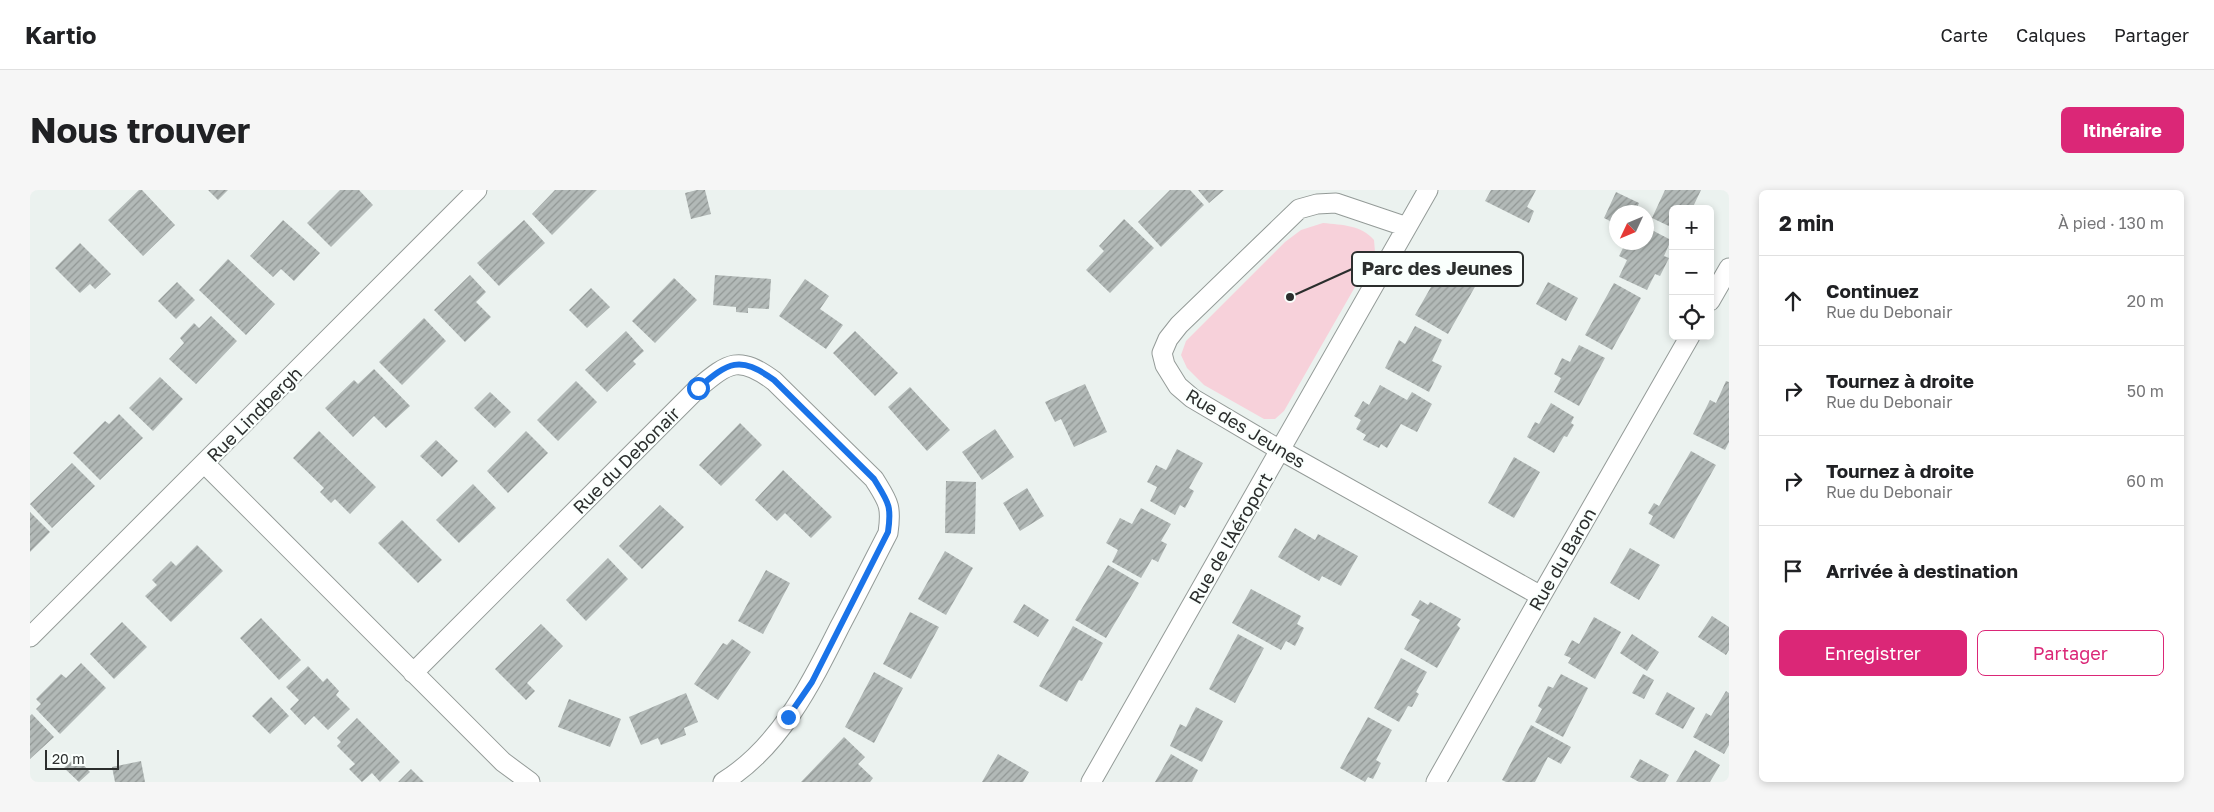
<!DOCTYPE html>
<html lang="fr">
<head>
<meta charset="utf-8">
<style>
  :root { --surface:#fff; --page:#f6f6f6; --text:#202124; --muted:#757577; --line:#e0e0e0; --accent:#db2777 }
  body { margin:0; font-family:"Golos Text",sans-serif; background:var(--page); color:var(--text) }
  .controls { position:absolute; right:15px; top:15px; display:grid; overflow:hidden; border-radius:8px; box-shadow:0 2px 8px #0003 }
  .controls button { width:45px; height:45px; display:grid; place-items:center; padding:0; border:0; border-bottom:1px solid var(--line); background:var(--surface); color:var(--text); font:25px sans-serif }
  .compass { position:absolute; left:1579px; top:15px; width:45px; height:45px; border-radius:50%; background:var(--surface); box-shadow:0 2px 8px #0003; rotate:226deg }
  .scale { position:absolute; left:15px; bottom:12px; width:74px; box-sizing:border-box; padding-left:5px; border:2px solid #2b2e2d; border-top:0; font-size:14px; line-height:18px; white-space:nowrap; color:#2b2e2d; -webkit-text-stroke:4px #fafffd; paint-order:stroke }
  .stop { position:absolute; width:15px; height:15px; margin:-11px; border:4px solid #1a73e8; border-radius:50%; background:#fff }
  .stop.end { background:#1a73e8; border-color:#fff; box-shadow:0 1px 5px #0008 }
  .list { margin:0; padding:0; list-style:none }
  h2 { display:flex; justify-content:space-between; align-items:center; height:65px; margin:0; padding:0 20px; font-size:21px }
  h2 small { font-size:16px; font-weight:400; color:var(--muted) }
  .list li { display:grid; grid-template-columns:32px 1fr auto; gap:15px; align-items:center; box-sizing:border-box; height:90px; padding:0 20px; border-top:1px solid var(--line) }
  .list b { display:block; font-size:19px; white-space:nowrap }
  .list p { margin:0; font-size:16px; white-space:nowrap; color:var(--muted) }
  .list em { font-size:16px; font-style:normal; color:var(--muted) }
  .actions { display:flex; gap:10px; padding:15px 20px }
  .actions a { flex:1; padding:11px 0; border:1px solid var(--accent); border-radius:8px; text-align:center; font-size:18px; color:var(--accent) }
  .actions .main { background:var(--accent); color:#fff }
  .icon { flex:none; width:28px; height:28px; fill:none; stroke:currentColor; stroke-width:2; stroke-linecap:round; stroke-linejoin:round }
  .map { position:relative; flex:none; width:1699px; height:592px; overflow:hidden; border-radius:8px }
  header { display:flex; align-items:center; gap:30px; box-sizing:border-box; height:70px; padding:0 25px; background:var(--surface); border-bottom:1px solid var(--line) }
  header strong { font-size:24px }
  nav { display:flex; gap:28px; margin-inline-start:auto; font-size:18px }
  .intro { display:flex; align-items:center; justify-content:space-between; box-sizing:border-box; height:120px; padding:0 30px }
  h1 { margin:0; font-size:35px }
  .button { padding:12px 22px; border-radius:8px; background:var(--accent); color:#fff; font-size:18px; font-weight:700 }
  main { display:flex; gap:30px; padding:0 30px }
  aside { flex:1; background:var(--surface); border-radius:8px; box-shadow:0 2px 8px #0003 }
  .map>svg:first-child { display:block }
  .green { fill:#f7d1da }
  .building { fill:url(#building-hatch) }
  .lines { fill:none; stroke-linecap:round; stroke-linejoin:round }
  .street-casing { stroke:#949b98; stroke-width:21 }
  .street { stroke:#fff; stroke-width:19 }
  .route { stroke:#1a73e8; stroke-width:6 }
  .labels { text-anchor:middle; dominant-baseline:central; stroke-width:4.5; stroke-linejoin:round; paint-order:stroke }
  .street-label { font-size:18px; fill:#2b2e2d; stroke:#fafffd }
  .leader { fill:none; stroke:#2b2e2d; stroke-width:2 }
  .callout-dot { fill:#2b2e2d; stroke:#fafffd; stroke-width:2 }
  .callout { fill:#fafffd; stroke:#2b2e2d; stroke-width:2 }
  .callout-label { font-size:19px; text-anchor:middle; font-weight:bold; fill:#2b2e2d }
</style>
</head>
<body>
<header>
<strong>Kartio</strong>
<nav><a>Carte</a><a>Calques</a><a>Partager</a></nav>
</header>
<div class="intro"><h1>Nous trouver</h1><a class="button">Itinéraire</a></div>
<main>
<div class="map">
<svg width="1699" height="592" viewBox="0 0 1699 592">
  <defs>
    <pattern id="building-hatch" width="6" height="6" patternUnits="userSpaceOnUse" patternTransform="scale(1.25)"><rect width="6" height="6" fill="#b2b9b7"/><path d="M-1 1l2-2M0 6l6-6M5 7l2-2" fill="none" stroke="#919795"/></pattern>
  </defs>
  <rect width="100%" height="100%" fill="#ebf2ef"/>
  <path class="green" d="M 1293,33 C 1313,35 1331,35 1344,50 L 1345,62 L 1254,221 L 1245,229 L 1234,229 L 1174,195 L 1157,178 L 1151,165 L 1156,151 L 1255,52 L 1271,40 Z"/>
  <path class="building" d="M 109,0 L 112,0 L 145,35 L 113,66 L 78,30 Z
    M 178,0 L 198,0 L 188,10 Z
    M 310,0 L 329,0 L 343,15 L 301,57 L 277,33 Z
    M 525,0 L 567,0 L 522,45 L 502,24 Z
    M 667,0 L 675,0 L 681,24 L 661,29 L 655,3 Z
    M 1140,0 L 1160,0 L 1174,15 L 1131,57 L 1108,32 Z
    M 1168,0 L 1194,0 L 1179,13 Z
    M 1461,0 L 1506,0 L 1497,17 L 1504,21 L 1499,33 L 1455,11 Z
    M 1635,0 L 1671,0 L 1662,19 L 1643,19 L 1643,38 L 1622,28 Z
    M 1586,2 L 1609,13 L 1605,22 L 1586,22 L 1586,34 L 1574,28 Z
    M 1094,29 L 1124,58 L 1080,103 L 1056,80 L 1074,61 L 1069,56 Z
    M 253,30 L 290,63 L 264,91 L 251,79 L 243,87 L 220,66 Z
    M 494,30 L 515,53 L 469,96 L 447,73 Z
    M 1616,37 L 1641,50 L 1634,66 L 1639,68 L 1630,86 L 1625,84 L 1617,100 L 1589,87 L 1597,70 L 1589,66 L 1596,52 L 1616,52 Z
    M 50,53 L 81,84 L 65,99 L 60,94 L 50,103 L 25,78 Z
    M 198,69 L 245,114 L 216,145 L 169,100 Z
    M 1417,69 L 1450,88 L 1418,144 L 1385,125 Z
    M 440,85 L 456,102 L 446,112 L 461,127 L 435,152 L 404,120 Z
    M 685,85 L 741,89 L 739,119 L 718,118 L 718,123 L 706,122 L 706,117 L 683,115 Z
    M 644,88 L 667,110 L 625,153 L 602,131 Z
    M 775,89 L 799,106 L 790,119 L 813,135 L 796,159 L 749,126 Z
    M 147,92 L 165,110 L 146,129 L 128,111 Z
    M 1518,92 L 1548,108 L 1536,131 L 1506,114 Z
    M 1584,93 L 1611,108 L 1582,160 L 1555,145 Z
    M 561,98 L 580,117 L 557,138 L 539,120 Z
    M 181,126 L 207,151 L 166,194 L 139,169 L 154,153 L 150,148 L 164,133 L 169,138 Z
    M 394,128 L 416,151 L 372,195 L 349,172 Z
    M 1385,136 L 1412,150 L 1402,171 L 1412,176 L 1399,202 L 1355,178 L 1369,150 L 1375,154 Z
    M 596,141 L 614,161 L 603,171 L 606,174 L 577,202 L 555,180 Z
    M 825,141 L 868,183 L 845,206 L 803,163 Z
    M 1549,155 L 1575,168 L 1549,216 L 1524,202 L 1531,188 L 1524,184 L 1532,168 L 1540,172 Z
    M 344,179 L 380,216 L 356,238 L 344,226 L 323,247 L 295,218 L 324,190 L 328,194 Z
    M 130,187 L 153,209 L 123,241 L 99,218 Z
    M 546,191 L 567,212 L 528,251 L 507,230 Z
    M 1696,191 L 1699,192 L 1699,252 L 1695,260 L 1663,244 L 1680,210 L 1686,213 Z
    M 1055,194 L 1077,242 L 1044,257 L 1031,229 L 1025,232 L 1015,212 Z
    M 1350,195 L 1377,210 L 1382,202 L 1402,214 L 1387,242 L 1371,234 L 1357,258 L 1351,254 L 1349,258 L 1333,250 L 1336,245 L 1326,239 L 1331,230 L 1324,226 L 1333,211 L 1339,215 Z
    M 880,197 L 920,240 L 897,261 L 858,217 Z
    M 460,202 L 481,222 L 465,238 L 444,218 Z
    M 1521,213 L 1544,227 L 1541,233 L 1544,235 L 1537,247 L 1534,246 L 1524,263 L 1497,247 L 1505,232 L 1509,234 Z
    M 89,224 L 113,248 L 70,290 L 43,263 L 75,231 L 79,234 Z
    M 710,233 L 732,255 L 691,296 L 669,275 Z
    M 965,239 L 984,267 L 952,290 L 932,262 Z
    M 289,241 L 346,297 L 320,324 L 305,309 L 301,313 L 290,302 L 294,298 L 263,268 Z
    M 496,241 L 518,263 L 478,303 L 457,281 Z
    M 406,250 L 428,271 L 412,287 L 390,266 Z
    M 1147,259 L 1173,273 L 1159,298 L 1164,301 L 1155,318 L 1150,315 L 1145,325 L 1120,311 L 1127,297 L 1117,292 L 1126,275 L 1136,280 Z
    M 1661,261 L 1686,275 L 1644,349 L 1619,334 L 1623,326 L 1618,323 L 1624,313 L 1629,316 Z
    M 1484,267 L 1510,282 L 1484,328 L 1458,313 Z
    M 42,273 L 65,296 L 22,338 L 0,314 Z
    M 753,280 L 802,327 L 781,348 L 755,323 L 747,331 L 725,310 Z
    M 916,291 L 946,292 L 945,344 L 915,343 Z
    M 443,294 L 466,318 L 429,353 L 406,330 Z
    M 997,298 L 1014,326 L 990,341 L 973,313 Z
    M 630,315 L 654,337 L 612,379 L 589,356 Z
    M 1111,318 L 1141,334 L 1131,351 L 1137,354 L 1128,372 L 1122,369 L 1111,388 L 1082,372 L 1088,360 L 1076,353 L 1090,328 L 1102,334 Z
    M 0,322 L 20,342 L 0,362 Z
    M 372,330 L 412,370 L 388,393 L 348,353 Z
    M 1265,338 L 1285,350 L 1288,344 L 1328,366 L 1311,396 L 1292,386 L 1289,391 L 1248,367 Z
    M 167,355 L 193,381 L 141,432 L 115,406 L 127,395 L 122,390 L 141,371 L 146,376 Z
    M 1600,358 L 1630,375 L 1609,410 L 1580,393 Z
    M 915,361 L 943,378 L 916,425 L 888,409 Z
    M 578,368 L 598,389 L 556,431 L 536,410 Z
    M 1078,375 L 1109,393 L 1076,448 L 1045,430 Z
    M 736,380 L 760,393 L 733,444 L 708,431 Z
    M 1221,399 L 1271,426 L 1267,434 L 1274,438 L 1265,456 L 1256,451 L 1251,460 L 1202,433 Z
    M 1390,410 L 1398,415 L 1400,412 L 1431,429 L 1427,435 L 1430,438 L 1407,478 L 1374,459 L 1390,430 L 1381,425 Z
    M 994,414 L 1019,430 L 1008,447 L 983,432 Z
    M 880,422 L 909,437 L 881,489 L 853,474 Z
    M 1682,426 L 1699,437 L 1699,460 L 1696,465 L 1668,447 Z
    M 1564,427 L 1591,442 L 1565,489 L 1538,473 L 1541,468 L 1534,465 L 1542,450 L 1549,454 Z
    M 231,428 L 271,470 L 249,490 L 210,448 Z
    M 92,432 L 117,457 L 84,489 L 60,464 Z
    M 511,434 L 533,456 L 497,493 L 505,501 L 496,510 L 465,479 Z
    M 1043,436 L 1073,453 L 1052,491 L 1049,490 L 1037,512 L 1009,496 Z
    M 1208,444 L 1234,458 L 1205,513 L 1179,499 Z
    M 1602,444 L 1629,462 L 1617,481 L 1590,463 Z
    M 702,449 L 721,462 L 688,510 L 664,494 L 693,453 L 697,455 Z
    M 1371,468 L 1397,482 L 1386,502 L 1389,504 L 1382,517 L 1378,516 L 1369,532 L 1344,518 Z
    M 51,473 L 76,498 L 30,544 L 6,519 L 11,514 L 6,509 L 31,484 L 36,488 Z
    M 278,476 L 293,492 L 297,488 L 309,501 L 306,505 L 320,519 L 298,540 L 284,526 L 275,535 L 260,519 L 269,510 L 256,497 Z
    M 844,482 L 873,498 L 844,553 L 815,537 Z
    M 1531,484 L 1558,498 L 1533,547 L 1505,532 L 1512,519 L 1508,516 L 1518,496 L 1523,498 Z
    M 1613,484 L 1624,490 L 1614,509 L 1602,503 Z
    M 1696,501 L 1699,503 L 1699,555 L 1694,564 L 1663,547 L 1676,523 L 1681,526 Z
    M 1637,502 L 1665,518 L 1653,539 L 1625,524 Z
    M 656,503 L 668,532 L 654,538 L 656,545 L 631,555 L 628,548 L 611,555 L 599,527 Z
    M 241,507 L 259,526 L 240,544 L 222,526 Z
    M 539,509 L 591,529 L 580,557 L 528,537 Z
    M 1166,517 L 1193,531 L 1172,572 L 1140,556 L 1150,534 L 1156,537 Z
    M 2,524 L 24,547 L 0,569 L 0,526 Z
    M 1338,527 L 1362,540 L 1346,570 L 1351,573 L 1343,589 L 1338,587 L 1335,592 L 1310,578 Z
    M 327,528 L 370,572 L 350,592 L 342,583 L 332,592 L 319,579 L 325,574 L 307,556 L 311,552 L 307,548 Z
    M 1501,535 L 1541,557 L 1531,574 L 1518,567 L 1505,592 L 1476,592 L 1472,590 Z
    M 814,547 L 835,567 L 828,574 L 843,588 L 840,592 L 771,592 Z
    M 1665,560 L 1690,575 L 1680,592 L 1646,592 Z
    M 968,564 L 999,582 L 993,592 L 952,592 Z
    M 1141,564 L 1168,580 L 1162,592 L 1125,592 Z
    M 46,567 L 60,582 L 49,592 L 34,578 Z
    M 1610,569 L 1639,585 L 1635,592 L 1609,592 L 1600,587 Z
    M 111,571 L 115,592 L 85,592 L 82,577 Z
    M 381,579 L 394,592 L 368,592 Z"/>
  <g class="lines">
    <g class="street-casing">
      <path id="street" d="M 1377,37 L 1306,13 L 1287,14 L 1269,19 L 1149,135 L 1138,149 L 1132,163 L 1135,175 L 1148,196 L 1162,208 L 1250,260 L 1511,406
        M 1680,111 L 1699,78
        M 175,274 L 473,572 L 500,592
        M 0,447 L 447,0
        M 383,483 L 668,198 C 699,172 709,165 744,191 L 844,289 C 858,312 862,315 858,343 C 842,374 826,406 809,438 C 781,494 749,558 693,592
        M 1061,592 L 1398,0
        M 1406,592 L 1511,406 L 1660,146"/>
    </g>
    <use href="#street" class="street"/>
  </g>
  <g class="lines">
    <path class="route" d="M 668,198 C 699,172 709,165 744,190 L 844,289 C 858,312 862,315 858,342 L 782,492 L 758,527"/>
  </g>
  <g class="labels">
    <g class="street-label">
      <text transform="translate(224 224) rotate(-45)">Rue Lindbergh</text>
      <text transform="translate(1216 238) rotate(31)">Rue des Jeunes</text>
      <text transform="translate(596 270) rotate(-45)">Rue du Debonair</text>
      <text transform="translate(1200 348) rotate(-60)">Rue de l'Aéroport</text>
      <text transform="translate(1532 369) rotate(-60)">Rue du Baron</text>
    </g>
  </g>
  <path class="leader" d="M1260 107L1322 79"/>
  <circle class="callout-dot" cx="1260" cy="107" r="5"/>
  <rect class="callout" x="1322" y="62" width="171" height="34" rx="5"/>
  <g class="callout-label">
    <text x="1407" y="85">Parc des Jeunes</text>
  </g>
</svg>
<div class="controls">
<button>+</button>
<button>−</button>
<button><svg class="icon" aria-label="locate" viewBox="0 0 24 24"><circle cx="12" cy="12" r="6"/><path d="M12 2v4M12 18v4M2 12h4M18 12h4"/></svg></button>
</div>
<svg class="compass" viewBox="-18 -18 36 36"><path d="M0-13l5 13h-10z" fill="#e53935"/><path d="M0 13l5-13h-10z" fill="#757577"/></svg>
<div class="scale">20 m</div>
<div class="stop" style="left:668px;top:198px"></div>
<div class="stop end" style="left:758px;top:527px"></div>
</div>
<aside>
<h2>2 min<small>À pied · 130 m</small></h2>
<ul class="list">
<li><svg class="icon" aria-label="ahead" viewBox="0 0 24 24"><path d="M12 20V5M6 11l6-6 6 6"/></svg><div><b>Continuez</b><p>Rue du Debonair</p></div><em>20 m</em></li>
<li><svg class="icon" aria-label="right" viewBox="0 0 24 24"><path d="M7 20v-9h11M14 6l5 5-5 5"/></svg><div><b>Tournez à droite</b><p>Rue du Debonair</p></div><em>50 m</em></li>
<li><svg class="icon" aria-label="right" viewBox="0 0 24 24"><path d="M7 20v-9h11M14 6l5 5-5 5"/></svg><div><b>Tournez à droite</b><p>Rue du Debonair</p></div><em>60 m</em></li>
<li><svg class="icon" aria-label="arrive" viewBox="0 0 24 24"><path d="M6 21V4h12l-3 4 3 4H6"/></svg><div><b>Arrivée à destination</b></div></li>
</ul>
<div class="actions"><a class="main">Enregistrer</a><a>Partager</a></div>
</aside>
</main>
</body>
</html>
